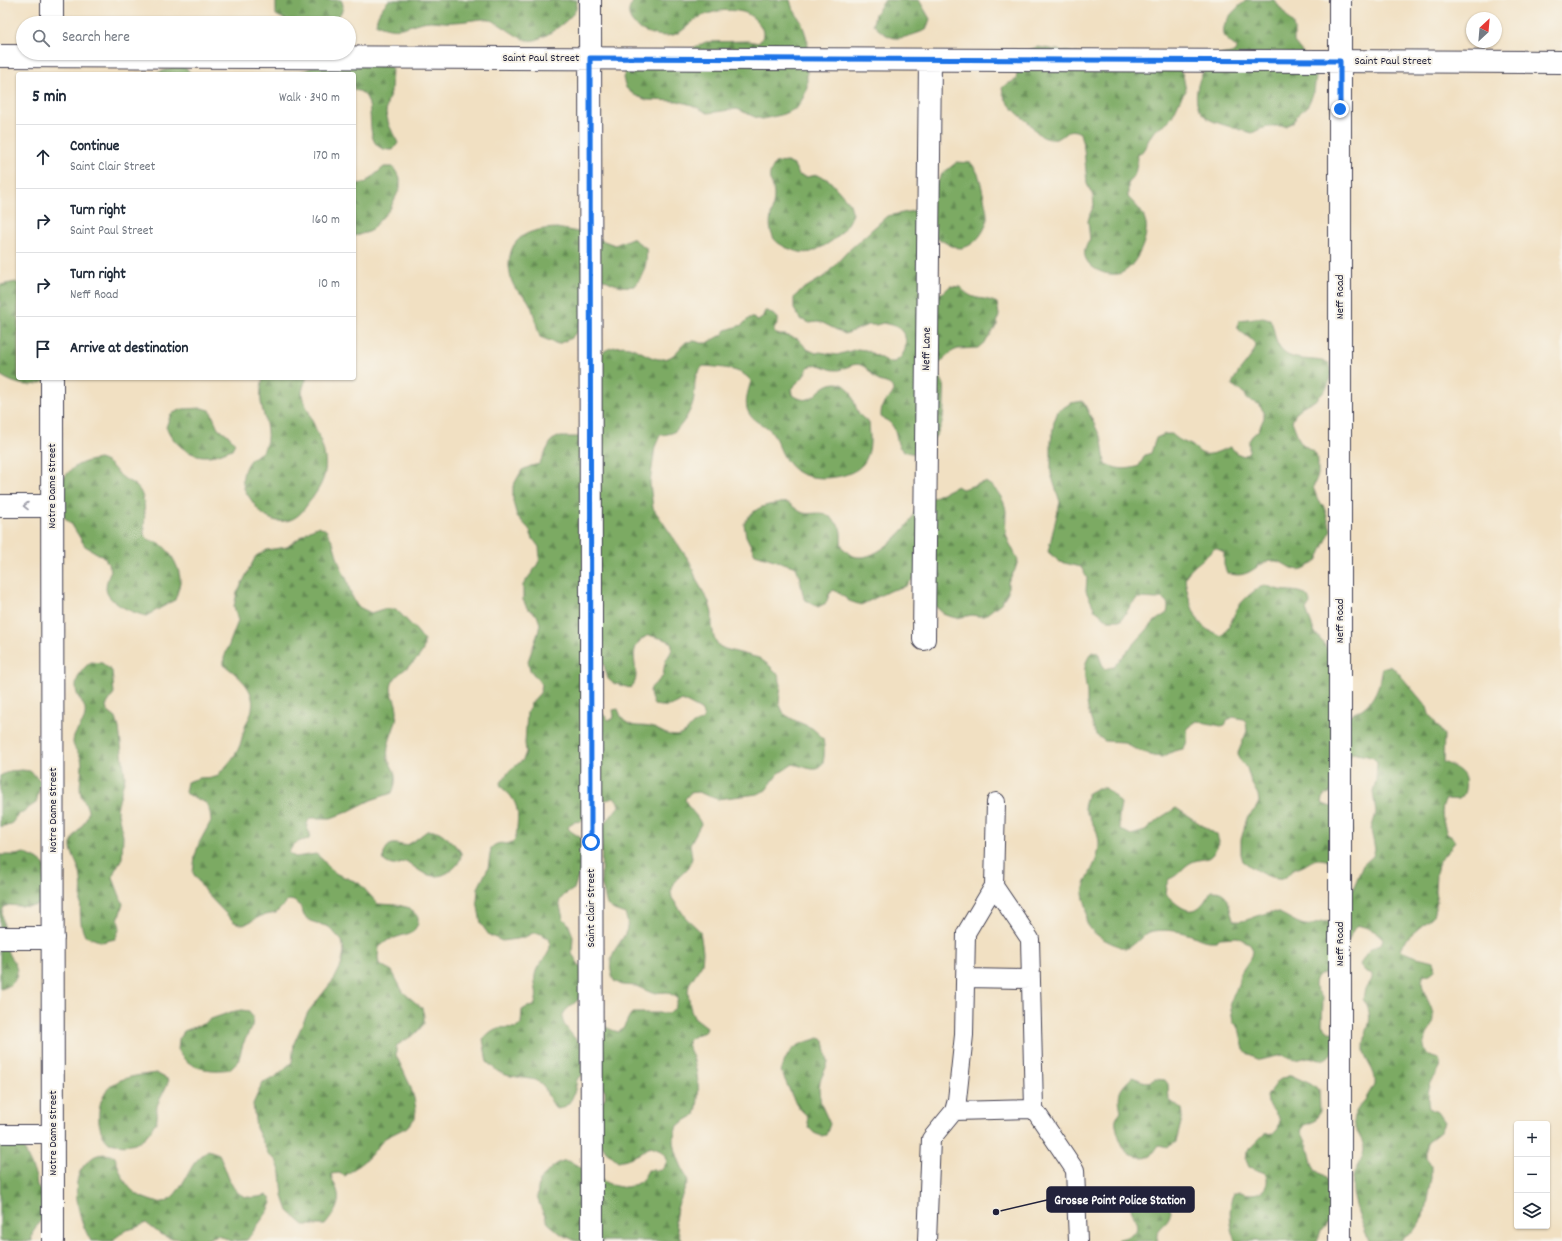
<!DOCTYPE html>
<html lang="en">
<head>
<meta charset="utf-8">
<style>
  :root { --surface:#fff; --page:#f6f6f7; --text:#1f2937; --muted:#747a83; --line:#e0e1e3 }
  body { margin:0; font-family:Dekko,sans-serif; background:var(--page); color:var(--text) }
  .controls { position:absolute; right:12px; bottom:12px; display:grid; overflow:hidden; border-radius:4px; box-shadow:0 1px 3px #0004 }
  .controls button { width:36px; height:36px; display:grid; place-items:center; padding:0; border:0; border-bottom:1px solid var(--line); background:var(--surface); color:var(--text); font:20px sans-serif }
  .compass { position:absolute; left:1466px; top:12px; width:36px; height:36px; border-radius:50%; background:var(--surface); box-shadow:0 1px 3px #0004; rotate:26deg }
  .stop { position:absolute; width:12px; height:12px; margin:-9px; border:3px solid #1a73e8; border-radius:50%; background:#fff }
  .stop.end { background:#1a73e8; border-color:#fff; box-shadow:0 1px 4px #0008 }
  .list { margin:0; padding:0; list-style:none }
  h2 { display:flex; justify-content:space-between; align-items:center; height:52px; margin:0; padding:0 16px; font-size:17px }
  h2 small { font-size:13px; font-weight:400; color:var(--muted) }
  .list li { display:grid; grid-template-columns:26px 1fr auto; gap:12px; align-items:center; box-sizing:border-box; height:64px; padding:0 16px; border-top:1px solid var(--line) }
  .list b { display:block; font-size:15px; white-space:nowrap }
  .list p { margin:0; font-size:13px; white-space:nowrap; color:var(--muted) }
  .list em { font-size:13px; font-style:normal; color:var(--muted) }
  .icon { flex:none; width:22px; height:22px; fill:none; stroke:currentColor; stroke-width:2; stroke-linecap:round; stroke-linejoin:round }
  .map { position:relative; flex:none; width:1562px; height:1241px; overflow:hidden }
  .search { position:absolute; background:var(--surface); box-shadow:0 1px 3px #0004; left:16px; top:16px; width:340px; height:44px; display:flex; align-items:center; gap:10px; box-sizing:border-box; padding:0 14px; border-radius:22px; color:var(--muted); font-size:15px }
  .panel { position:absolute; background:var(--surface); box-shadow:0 1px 3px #0004; left:16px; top:72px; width:340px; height:308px; border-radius:4px }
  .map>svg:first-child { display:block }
  .forest { fill:url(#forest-firs); stroke:#4e664f; fill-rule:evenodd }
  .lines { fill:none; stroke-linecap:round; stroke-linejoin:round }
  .lane-casing { stroke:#413e4f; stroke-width:20 }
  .street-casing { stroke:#413e4f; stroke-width:24 }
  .lane { stroke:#fff; stroke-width:18 }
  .street { stroke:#fff; stroke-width:22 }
  .oneway { stroke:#9c9ca7 }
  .route { stroke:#1a73e8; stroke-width:5 }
  .labels { text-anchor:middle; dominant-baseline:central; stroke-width:4; stroke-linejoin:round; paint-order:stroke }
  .street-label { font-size:12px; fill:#22223b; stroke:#f7f3e8 }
  .leader { fill:none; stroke:#22223b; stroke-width:1.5 }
  .callout-dot { fill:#22223b; stroke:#f7f3e8; stroke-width:1.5 }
  .callout { fill:#22223b; stroke:#22223b; stroke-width:1.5 }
  .callout-label { font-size:13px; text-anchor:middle; font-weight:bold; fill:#fff }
</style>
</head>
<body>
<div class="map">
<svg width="1562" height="1241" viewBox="0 0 1562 1241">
  <defs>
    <pattern id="forest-firs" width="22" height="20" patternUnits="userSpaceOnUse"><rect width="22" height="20" fill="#7baa63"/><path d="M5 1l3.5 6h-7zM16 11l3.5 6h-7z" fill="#648a53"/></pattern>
  </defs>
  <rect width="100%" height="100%" fill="#f7f3e8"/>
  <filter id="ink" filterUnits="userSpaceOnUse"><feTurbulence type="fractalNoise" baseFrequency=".025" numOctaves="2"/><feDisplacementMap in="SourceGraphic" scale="8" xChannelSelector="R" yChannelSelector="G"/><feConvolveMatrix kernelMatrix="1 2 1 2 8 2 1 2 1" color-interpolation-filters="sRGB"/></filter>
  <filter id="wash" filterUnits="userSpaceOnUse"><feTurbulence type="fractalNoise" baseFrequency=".012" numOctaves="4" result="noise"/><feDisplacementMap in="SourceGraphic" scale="16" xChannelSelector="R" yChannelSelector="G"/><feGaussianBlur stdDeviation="0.9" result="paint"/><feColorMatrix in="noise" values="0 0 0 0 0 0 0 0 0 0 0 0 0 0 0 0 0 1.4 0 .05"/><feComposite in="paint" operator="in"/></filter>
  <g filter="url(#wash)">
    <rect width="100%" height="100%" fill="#f1e0c2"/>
    <path class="forest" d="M 276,0 L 341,0 C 346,8 341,14 334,20 C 313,21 295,26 276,15 Z
      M 389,0 L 577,0 C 577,3 577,7 576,9 C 572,19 545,38 535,40 C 519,44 501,20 485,19 C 475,19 464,22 454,22 C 446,23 438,21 430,21 C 406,23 404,35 376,24 C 377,13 382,8 389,0 Z
      M 634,0 L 790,0 L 792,7 L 802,23 L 807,39 L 807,87 L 803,98 L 797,108 L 781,115 L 762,119 L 755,117 L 737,109 L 708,113 L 692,105 L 678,101 L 647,100 L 634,95 L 626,88 L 623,78 L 627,66 L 687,55 L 695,47 L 706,42 L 749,41 L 758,43 C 772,32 753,15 743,12 C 735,10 725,10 718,11 C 711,13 702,15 695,20 C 689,24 684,31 676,34 C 662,40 630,31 629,14 C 628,9 632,4 634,0 Z
      M 885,0 L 919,0 L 930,19 L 926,30 C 918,33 903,39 895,38 C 887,37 877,29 873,24 L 875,14 Z
      M 1247,0 L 1274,0 L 1293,24 L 1294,30 L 1294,42 L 1314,67 L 1316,77 L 1314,92 L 1307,107 L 1298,114 L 1293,122 L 1286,126 L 1272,126 L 1260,129 L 1252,133 C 1243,130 1213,123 1207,118 C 1186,102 1201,74 1211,56 L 1234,53 L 1237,48 C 1234,45 1227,41 1225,37 C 1218,24 1238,6 1247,0 Z
      M 1038,47 L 1180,70 L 1183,75 L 1186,91 C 1179,99 1177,109 1171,118 C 1166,125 1156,127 1152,134 C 1147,142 1145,151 1137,156 C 1137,168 1136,175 1128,184 L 1128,197 C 1134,204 1143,211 1145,220 C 1151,235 1135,271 1118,274 C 1099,277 1073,259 1090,240 L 1088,221 L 1090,214 L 1094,205 L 1093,196 L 1087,184 L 1084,149 L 1080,133 C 1065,124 1065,142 1050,139 C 1039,138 1035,129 1028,122 C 1018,114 1003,102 1002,88 L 1005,85 L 1016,80 C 1019,62 1018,52 1038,47 Z
      M 337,55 L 392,67 L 391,92 L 387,103 L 386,113 L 389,125 L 398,143 L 393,150 C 353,152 386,93 354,90 L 354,74 L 284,74 L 295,73 L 306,70 Z
      M 173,66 L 183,66 L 190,72 L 191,74 L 136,74 C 150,74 161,74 173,66 Z
      M 787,162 L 794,165 L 799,175 L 806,177 L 817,175 L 829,180 L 850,204 L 853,214 C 847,229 837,239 822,247 C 819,248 815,251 811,252 C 803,254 795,251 787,248 C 783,246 775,242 773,237 C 766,223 774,210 774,195 C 773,179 764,181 775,163 Z
      M 957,162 L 971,163 C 981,175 980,182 984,197 C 987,214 991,222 979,237 C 975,242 969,247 961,248 C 952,248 943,241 936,237 L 935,295 L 944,292 L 950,286 L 960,287 C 975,303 980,295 997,303 L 999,315 L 997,325 L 987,340 L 978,348 L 958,349 L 953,351 L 938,364 C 937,378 940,374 944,385 C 945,389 944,395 944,400 C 944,429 939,435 918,454 C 887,452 904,435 889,422 C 887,420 883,419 881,417 C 881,412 881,407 884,403 C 887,399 893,396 893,391 C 893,383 884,383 879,381 C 872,376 869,368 861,365 C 853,362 846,369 838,370 C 825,371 824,361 808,367 L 803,377 L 791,389 L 793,395 C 815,410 816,383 837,383 C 853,384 853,404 859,414 C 862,418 866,420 869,423 C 870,438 872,448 865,461 C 855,480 810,483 795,470 C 782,460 780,445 772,432 C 769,428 763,425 759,423 C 741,412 746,398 751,381 C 742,368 718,367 703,366 C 692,378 696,382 694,397 C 693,408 682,428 672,433 C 668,434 663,435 660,435 L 655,447 L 650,483 L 653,508 L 690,562 L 697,581 L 709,602 L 712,613 L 712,625 L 714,638 L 719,646 L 725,649 L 759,658 L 770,666 L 778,674 L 781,685 L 779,703 L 784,714 L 796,721 L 812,728 L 823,738 C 824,747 828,771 812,769 C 805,768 799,765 793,764 L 778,774 L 766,790 L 758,794 L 717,799 L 698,792 L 690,793 L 685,799 C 688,809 697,814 701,824 L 690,844 L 692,858 L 689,867 L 675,881 L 671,892 L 672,898 L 686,918 L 700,931 L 703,952 L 702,964 L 689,984 L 688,992 L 691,1011 L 694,1017 L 707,1027 L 705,1032 L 696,1035 L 688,1040 C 688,1049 692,1054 694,1061 C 699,1078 700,1099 695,1115 C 690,1118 683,1121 679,1125 C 666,1139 682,1166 688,1181 L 677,1208 L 675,1220 L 681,1241 L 576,1241 L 561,1234 L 548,1223 L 541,1208 L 537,1197 L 539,1181 C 546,1174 553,1164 563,1161 C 568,1160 573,1163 578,1166 C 596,1175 618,1197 639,1182 C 643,1180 646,1174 648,1170 L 661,1170 C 674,1158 663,1149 650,1146 L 639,1154 L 627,1159 L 618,1161 L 606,1151 L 598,1139 L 601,1104 L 605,1097 L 605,1090 L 584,1074 L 577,1079 C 575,1092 572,1108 556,1109 L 548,1096 L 545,1088 L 536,1080 L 505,1075 L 497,1071 L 487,1062 L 483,1039 C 495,1026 499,1027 516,1028 L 521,1024 L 522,1010 L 527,1007 L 534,1006 C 540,993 533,986 535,975 C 538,959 554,957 549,938 L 538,933 L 533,933 L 523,938 L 502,941 L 489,935 L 481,924 L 477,901 L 478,888 L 488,868 L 491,848 C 495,844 500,842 506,844 C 516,842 516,838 517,828 C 518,814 519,807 510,795 C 506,791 502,789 500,784 L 510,770 L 523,760 L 526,752 L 525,743 L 527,713 L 531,703 L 540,693 L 542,685 L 530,670 L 528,661 L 538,633 L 540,624 L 537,615 L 527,608 L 523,600 L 523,585 L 536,567 L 540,559 L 539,547 L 533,539 L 529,529 L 517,516 L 513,502 L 513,486 L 522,470 L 531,466 L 539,464 L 552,440 L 558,437 L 581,437 L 598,361 C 599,359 600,354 602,353 C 608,347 622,345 629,347 C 642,350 653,363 668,358 C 676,355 680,347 686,342 L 695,341 L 701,343 L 707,343 L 722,335 L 726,330 L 742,325 L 749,318 L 753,318 L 758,321 L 762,318 L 765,311 L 768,311 L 778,318 L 778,323 L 774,329 L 774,333 L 780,335 L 785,335 L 798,339 L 807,349 L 816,353 L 820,352 L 837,355 L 857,349 L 866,350 L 888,362 L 895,362 L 901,357 L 905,350 L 906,341 L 904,333 L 899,327 L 883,323 L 876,325 L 868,325 L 845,334 L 823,323 L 817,322 L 810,323 L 800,319 L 794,309 L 794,298 L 800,291 L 825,276 L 847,252 L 887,216 L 918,210 L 927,200 L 942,174 ZM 649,635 C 657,638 664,638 671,642 C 674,650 670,653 666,660 C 664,664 664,671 663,676 C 653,688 645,685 654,705 C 667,707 671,707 682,700 L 701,710 L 704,717 L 702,721 C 687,724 692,730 682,734 C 670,740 661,729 650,727 C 641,725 634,728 626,722 C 622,720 620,714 618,709 L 613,710 L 614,716 L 613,719 L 609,720 C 600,713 581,690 580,678 C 579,668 587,655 591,645 L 604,665 L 608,679 L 613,683 L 630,688 C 647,676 619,648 649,635 ZM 614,798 L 617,800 L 619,806 L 602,827 L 601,882 L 607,905 L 614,910 L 625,914 C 637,940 599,947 614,981 L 622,985 L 636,986 L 652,993 L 667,992 L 678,998 L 675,1008 L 669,1013 L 632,1013 C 626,1019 626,1028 619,1032 C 612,1031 607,1027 600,1025 L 587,1047 C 579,1043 574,1038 569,1031 C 550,1009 578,1008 585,990 C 589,980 578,962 572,954 L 573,936 L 568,923 L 563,918 L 559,902 L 563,896 L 574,889 C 578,877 589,850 581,838 C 577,834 571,833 568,828 L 570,824 L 574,822 L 582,821 L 602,801 Z
      M 384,167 L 393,167 L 400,178 L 400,188 L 390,209 L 369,232 L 354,236 L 354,184 L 365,183 Z
      M 557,228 L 578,232 L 592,233 L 601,240 L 615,245 L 632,238 L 646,248 C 648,263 644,274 635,286 C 621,288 611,283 599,277 L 577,332 L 571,338 L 558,344 L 540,337 C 536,325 534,309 527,299 C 522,293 517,293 513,284 C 510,279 510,272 509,266 C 509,235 531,229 557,228 Z
      M 16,282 L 18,284 L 18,378 L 50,378 C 34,389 16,386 0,375 L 0,285 Z
      M 1263,317 L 1270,319 C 1274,327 1274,335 1277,343 C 1287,365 1310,356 1329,363 C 1336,377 1326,392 1314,401 C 1311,403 1306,404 1303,406 C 1297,410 1295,415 1292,421 L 1300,442 L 1315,453 L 1318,461 L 1318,475 L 1313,487 L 1318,500 L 1323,505 L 1326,513 L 1331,530 L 1317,561 C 1314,564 1310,564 1307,567 C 1292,576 1286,560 1273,561 C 1256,561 1251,581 1227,573 L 1224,565 L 1224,552 L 1215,548 C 1205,559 1193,565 1185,577 C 1186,590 1193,618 1204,627 C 1208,631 1216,633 1221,636 C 1231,627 1231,620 1237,609 C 1242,600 1255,589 1265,585 C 1270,587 1275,589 1280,590 C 1291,592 1309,589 1310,604 L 1306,610 L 1314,631 L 1327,648 L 1332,662 L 1346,716 C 1363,711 1372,703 1378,687 C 1380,681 1380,674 1382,668 L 1389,666 L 1396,670 L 1427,707 L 1429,714 L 1444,735 L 1443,762 C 1450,765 1460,769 1464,776 C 1467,782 1466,796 1459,799 C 1455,800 1450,799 1446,799 C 1439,812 1443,821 1447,834 L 1452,837 L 1455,842 L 1439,862 L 1436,873 L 1435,892 L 1437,901 L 1433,916 L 1406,939 L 1401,949 C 1406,956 1424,958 1433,961 L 1435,966 L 1435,970 L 1430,974 L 1424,975 C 1417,989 1433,1003 1433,1017 C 1433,1032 1418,1040 1427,1054 L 1438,1058 C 1445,1068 1435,1074 1431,1083 C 1428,1091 1427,1100 1429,1108 L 1437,1112 L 1444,1122 L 1440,1132 L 1426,1143 L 1426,1157 L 1431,1166 L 1431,1178 L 1424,1216 L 1413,1232 L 1402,1239 L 1402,1241 L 1369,1241 C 1362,1223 1350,1197 1353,1178 C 1354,1168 1363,1160 1364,1150 C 1364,1143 1359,1135 1356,1130 C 1349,1118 1357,1109 1365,1100 C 1368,1095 1371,1089 1375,1084 C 1377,1070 1364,1062 1364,1049 C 1364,1028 1377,1020 1363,999 C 1364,996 1364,991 1365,989 C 1369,983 1373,981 1372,974 L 1365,971 L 1360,965 C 1364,955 1370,947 1381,944 L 1383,939 C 1376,930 1368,928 1357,925 C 1347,936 1346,956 1336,968 C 1327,977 1316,969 1314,985 L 1323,999 L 1322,1025 L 1329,1031 L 1341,1035 C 1337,1043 1331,1060 1320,1060 C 1316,1060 1313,1057 1308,1057 C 1295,1059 1296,1063 1282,1055 L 1260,1060 L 1251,1056 L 1244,1050 L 1239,1028 L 1233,1021 L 1230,1003 L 1238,985 L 1240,974 L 1252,956 L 1253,950 L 1249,943 L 1237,937 L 1220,938 L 1216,941 C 1200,942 1198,936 1184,933 C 1175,930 1162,930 1153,931 C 1142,933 1136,946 1125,949 C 1112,943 1090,936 1086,920 C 1086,917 1087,914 1087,911 C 1087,905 1083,899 1083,893 C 1085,876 1100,861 1099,844 C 1099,831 1089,818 1084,807 L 1088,793 L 1097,788 L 1106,788 L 1121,803 C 1120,814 1117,819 1120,829 L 1131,835 L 1145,831 L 1160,818 L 1176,808 L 1217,835 L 1219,842 C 1216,848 1214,855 1208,858 C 1204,860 1197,859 1192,862 C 1183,866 1179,876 1169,879 L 1166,886 L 1165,894 C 1173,900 1186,916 1198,908 C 1203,905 1208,896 1211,891 C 1233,890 1227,909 1234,921 C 1247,923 1259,913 1273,912 C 1283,912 1294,923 1305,925 C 1315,927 1322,918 1332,923 L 1350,896 L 1363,865 L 1373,856 L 1375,849 L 1371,830 L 1376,813 L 1373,792 L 1376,782 L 1377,762 L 1373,758 L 1367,756 L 1352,753 L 1330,793 L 1324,795 L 1322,803 C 1329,808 1338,807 1345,811 C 1362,820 1346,847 1341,859 C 1333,864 1327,859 1318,859 C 1309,860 1304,869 1294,868 L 1285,878 C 1269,880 1255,870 1243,861 L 1241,854 L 1241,840 L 1247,818 L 1256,808 L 1259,802 L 1258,795 L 1251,782 L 1247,768 L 1239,759 L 1238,753 L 1247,731 L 1246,722 L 1243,719 L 1233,717 L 1228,720 L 1225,725 L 1221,726 L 1197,721 L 1187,728 C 1188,736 1188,743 1183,749 L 1174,751 L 1162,757 L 1153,756 L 1133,748 L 1124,742 L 1105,741 L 1096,735 C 1093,725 1088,713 1087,702 C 1087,699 1087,696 1087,693 C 1085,678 1081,663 1093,652 L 1098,653 L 1104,669 L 1113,667 L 1155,621 L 1167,613 C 1169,605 1168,601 1161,598 L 1157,599 L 1138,598 C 1130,604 1127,612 1121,620 L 1108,620 L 1095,610 L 1086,591 L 1087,578 L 1081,567 L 1060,562 L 1048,552 L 1060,502 L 1051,474 L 1051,441 L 1054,422 L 1058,411 L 1071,403 L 1083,401 L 1102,440 L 1105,463 C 1115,470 1128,470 1139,466 L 1145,455 L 1151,453 L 1156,438 L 1165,434 L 1172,434 C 1179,441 1182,441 1191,445 C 1195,447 1199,453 1204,454 C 1212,456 1223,449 1231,447 L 1236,453 L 1244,456 L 1249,451 L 1249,441 L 1252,436 L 1258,431 L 1264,418 L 1264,412 L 1258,404 L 1247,399 L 1245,394 L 1232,385 C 1235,372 1252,360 1256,346 C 1253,338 1242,335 1237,327 L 1239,320 Z
      M 263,378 L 307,378 C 304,384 302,389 302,395 C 303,401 307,407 309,412 C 316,432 330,454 324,476 C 321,487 314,496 307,505 C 300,516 291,523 277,521 C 261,518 256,506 247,494 C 240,484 242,470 250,460 C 254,455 263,454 265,447 C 271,432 263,416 261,402 C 260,393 261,386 263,378 Z
      M 202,408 L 210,410 L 218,428 L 227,434 L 235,443 L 232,449 C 224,452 216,456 207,456 C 189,457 173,443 166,427 L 171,414 L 183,409 Z
      M 99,459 C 112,463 112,468 121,476 C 125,480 132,482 136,486 C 148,496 144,520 144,534 C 148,542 155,540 162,545 C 171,552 181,570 180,582 C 179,588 177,594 175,600 L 146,616 C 134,613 106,603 106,588 C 106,582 109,575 111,570 L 105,558 L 85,546 L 72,525 L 63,516 L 59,485 C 70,467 79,462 99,459 Z
      M 985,482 C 995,486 1005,500 1006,511 C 1006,519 1005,526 1006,534 C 1008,542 1014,551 1018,560 L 1015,570 L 1008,582 L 1008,592 L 1001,603 L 984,616 L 977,616 L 972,615 L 956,618 L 945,615 L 935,606 L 916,576 L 906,586 L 889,591 L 861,605 L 849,601 L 838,592 L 833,590 L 829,595 L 826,603 L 818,607 L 804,599 L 799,575 L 796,567 L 755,554 L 746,536 L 744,524 C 751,511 761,505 776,504 C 779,503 784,502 788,503 C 793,506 798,511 803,513 C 812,515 823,510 830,517 C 833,519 838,524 840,528 C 843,536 838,544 846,551 C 863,569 892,543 904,529 C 911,522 914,513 917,505 L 957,486 L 962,489 Z
      M 319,526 L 326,530 L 333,542 L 339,563 L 347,580 L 351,594 L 357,606 L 371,613 L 383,609 L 396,609 L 417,631 L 424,640 C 424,644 424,649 422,652 C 415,666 392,673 391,688 C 391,694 398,704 397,714 C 396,729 385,743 388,759 C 388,761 391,764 392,767 C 397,775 396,784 392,793 L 371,800 L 347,812 L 331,818 L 310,818 C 306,824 306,828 310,834 L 309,839 C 299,841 293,842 289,853 L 295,857 L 316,854 L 323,860 L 329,868 L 337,874 L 359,883 L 378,904 L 398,905 L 410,908 L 418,917 L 418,924 L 413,932 L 388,940 L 379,947 L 378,957 L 379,964 L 392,971 L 403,992 L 422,1008 L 424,1016 L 424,1024 L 415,1034 L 396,1046 L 396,1055 L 410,1085 L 414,1098 L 416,1109 L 415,1118 L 407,1127 L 385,1138 L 369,1157 L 345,1176 L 339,1173 L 331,1174 C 332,1181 335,1184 337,1190 C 342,1204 333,1215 325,1225 L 304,1225 L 288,1211 L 283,1196 L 281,1173 L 276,1160 L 269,1155 L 256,1128 L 253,1104 L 263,1082 L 274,1078 L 292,1062 L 294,1043 L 308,1012 L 335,978 L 341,966 L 344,951 L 342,941 L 329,927 L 310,921 L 304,916 L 301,907 L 294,901 L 289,900 L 276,913 L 261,916 L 244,925 L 234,922 L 206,893 L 193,873 L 195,856 L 199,843 L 211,821 L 210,812 L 206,803 L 187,794 L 185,792 L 187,782 L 199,778 L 216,777 C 225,767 235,758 240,745 C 242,739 243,733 245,727 C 246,722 250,718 251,713 C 258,691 240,677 224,665 L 224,658 L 238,621 L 234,606 L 237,593 L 256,556 L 267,550 L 287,547 L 310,530 Z
      M 91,662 L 102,663 L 112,671 L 114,693 L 106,706 L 107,711 L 116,718 L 119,728 L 125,777 L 117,809 L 123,836 L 122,858 L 114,872 L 113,878 L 123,904 L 118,920 L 120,928 L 115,939 L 102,942 L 85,936 C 75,915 85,894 80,873 C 78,864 70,853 71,844 C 74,832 87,824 88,812 C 88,807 83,800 81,795 C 78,783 84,770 81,758 C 79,753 73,748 73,742 C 73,732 84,725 85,715 C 86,707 83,704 79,698 C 71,684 80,670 91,662 Z
      M 22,770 L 30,771 L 41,781 L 36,803 L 18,815 L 11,824 L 0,827 L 0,776 L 10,771 Z
      M 427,831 C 431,831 436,830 439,832 C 444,834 460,849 461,853 C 462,866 444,878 433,876 C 423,875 413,866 406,861 C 396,866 392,867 384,861 C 382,854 387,842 396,844 C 401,844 404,847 409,844 C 415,841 421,835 427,831 Z
      M 24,853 L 37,859 L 45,865 L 42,903 C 31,909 21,906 9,905 L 4,907 L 2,912 C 4,923 5,944 8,953 C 10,958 15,962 16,967 C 20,979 11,987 0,989 L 0,855 L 16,855 Z
      M 241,1010 L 249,1011 L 253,1018 L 252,1026 L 243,1044 L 238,1062 L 231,1069 C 211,1072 189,1070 178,1051 L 179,1039 L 184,1031 L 203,1024 L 211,1019 L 231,1012 Z
      M 819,1038 L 824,1040 L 828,1063 L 820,1081 L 819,1090 L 821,1104 L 830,1124 L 826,1135 L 821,1136 L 814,1133 L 809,1128 L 807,1116 L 799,1108 L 793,1098 L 781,1071 C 789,1046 796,1045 819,1038 Z
      M 156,1073 L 169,1080 C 166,1089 160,1097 157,1106 C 156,1110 158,1114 157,1118 C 157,1121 155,1124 153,1126 C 144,1145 127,1147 109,1143 C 106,1140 103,1136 102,1133 C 95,1117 99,1092 115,1083 C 126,1076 143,1075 156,1073 Z
      M 1291,1075 C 1300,1080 1311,1083 1319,1089 L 1320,1111 L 1315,1121 L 1305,1125 L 1301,1131 L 1308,1146 L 1312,1163 L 1315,1170 L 1326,1177 L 1331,1188 L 1331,1219 L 1321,1231 L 1317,1241 L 1236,1241 C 1230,1227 1228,1208 1233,1194 C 1242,1190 1244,1194 1251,1194 C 1264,1194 1271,1184 1265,1173 L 1249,1167 L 1246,1160 L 1247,1151 L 1264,1134 L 1274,1133 L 1278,1129 L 1280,1120 L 1268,1103 L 1267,1096 L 1279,1080 Z
      M 1132,1077 C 1142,1080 1146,1085 1155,1079 L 1165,1080 L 1168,1084 L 1169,1100 L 1182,1109 L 1183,1115 L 1176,1142 L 1168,1147 L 1159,1145 L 1151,1156 C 1144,1157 1136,1158 1129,1154 C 1123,1151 1114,1126 1116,1119 C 1116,1117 1120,1113 1121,1111 C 1117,1093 1119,1090 1132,1077 Z
      M 0,1141 L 18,1141 L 24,1148 L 36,1177 L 37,1185 L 44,1198 L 47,1214 C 40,1222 30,1230 32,1241 L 0,1241 Z
      M 208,1150 L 219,1154 C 231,1178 230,1206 267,1195 L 270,1197 L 272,1203 L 268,1211 L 247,1240 L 231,1241 L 218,1235 L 203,1241 L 169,1238 L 160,1234 L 146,1223 L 135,1228 L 126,1230 L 114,1239 L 114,1241 L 91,1241 C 80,1224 69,1184 83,1167 C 85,1163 89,1161 92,1158 C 98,1153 109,1153 115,1157 C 121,1175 126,1190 144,1198 C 152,1201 160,1205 168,1200 C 178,1195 187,1175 193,1165 C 197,1159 202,1155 208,1150 Z
      M 1145,1187 L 1160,1191 C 1164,1198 1170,1206 1170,1214 C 1170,1225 1152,1229 1158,1241 L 1117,1241 L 1118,1239 C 1156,1233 1123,1212 1132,1198 C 1135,1194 1141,1190 1145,1187 Z"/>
  </g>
  <g filter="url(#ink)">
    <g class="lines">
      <g class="lane-casing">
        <path id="lane" d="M 994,886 L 1030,939 L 1034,1109 L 1075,1170 L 1078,1241
          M 965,978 L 1031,979
          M 954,1111 L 1034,1109
          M 0,1134 L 53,1134
          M 927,1241 L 931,1139 L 954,1111 L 957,1100 L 964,1035 L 966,933 L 994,886 L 996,802"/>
      </g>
      <g class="street-casing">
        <path id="street" d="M 52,0 L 52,23
          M 590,0 L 592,1241
          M 0,56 L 1562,62
          M 52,378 L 53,1241
          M 0,506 L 52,506
          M 924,639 L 930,60
          M 0,938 L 53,938
          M 1340,1241 L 1340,0"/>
      </g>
      <use href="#lane" class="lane"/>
      <use href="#street" class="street"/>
    </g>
    <defs><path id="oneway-chevron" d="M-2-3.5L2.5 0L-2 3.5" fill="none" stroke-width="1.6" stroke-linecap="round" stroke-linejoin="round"/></defs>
    <use class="oneway" href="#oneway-chevron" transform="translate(26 506) rotate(180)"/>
  </g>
  <g class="lines" filter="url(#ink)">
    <path class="route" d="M 591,842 L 590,58 L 1340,61 L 1340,109"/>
  </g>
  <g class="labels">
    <g class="street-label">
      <text x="541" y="58">Saint Paul Street</text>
      <text x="1393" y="61">Saint Paul Street</text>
      <text transform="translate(1340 297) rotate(-90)">Neff Road</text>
      <text transform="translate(927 349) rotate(-89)">Neff Lane</text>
      <text transform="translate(52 486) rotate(-90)">Notre Dame Street</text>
      <text transform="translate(1340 621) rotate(-90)">Neff Road</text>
      <text transform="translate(53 810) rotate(-90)">Notre Dame Street</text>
      <text transform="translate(591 908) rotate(-90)">Saint Clair Street</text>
      <text transform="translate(1340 944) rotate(-90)">Neff Road</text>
      <text transform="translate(53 1133) rotate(-90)">Notre Dame Street</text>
    </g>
  </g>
  <path class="leader" d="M996 1212L1047 1200"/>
  <circle class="callout-dot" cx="996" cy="1212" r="4"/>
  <rect class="callout" x="1047" y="1187" width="147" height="25" rx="4"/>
  <g class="callout-label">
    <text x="1120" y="1204">Grosse Point Police Station</text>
  </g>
</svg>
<div class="controls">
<button>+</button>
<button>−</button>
<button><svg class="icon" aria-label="layers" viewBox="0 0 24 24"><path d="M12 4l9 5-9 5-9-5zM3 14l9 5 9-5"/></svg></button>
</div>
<svg class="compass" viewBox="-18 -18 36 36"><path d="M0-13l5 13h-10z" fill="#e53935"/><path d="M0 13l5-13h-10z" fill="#747a83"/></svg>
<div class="stop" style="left:591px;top:842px"></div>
<div class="stop end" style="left:1340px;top:109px"></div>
<div class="search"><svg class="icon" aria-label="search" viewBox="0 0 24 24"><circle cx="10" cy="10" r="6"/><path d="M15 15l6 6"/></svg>Search here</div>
<section class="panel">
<h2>5 min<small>Walk · 340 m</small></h2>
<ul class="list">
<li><svg class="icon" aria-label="ahead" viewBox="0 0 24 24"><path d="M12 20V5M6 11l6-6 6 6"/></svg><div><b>Continue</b><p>Saint Clair Street</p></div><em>170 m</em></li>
<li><svg class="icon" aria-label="right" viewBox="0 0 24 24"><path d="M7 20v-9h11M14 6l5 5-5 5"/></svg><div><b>Turn right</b><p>Saint Paul Street</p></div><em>160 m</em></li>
<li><svg class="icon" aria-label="right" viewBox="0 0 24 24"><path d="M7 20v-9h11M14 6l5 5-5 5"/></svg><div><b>Turn right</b><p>Neff Road</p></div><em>10 m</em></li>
<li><svg class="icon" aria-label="arrive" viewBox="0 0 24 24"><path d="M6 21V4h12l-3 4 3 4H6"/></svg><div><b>Arrive at destination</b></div></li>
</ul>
</section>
</div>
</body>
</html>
